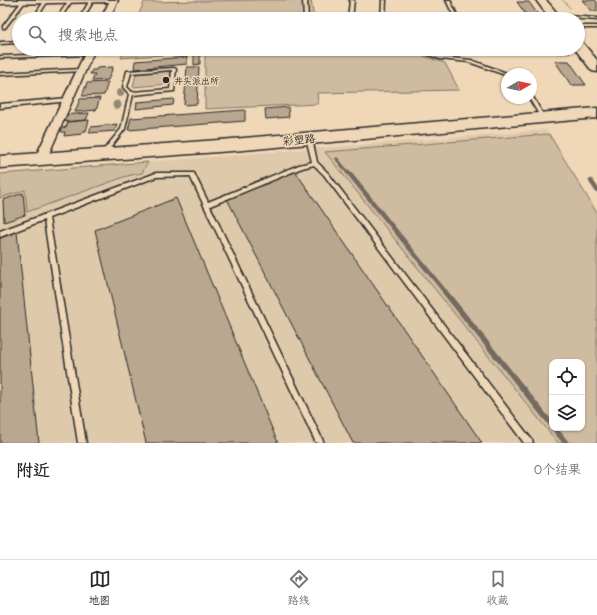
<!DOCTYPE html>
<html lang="zh">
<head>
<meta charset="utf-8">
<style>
  :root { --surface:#fff; --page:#f2f2f2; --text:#202124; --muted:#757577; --line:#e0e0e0; --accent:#2b2b2b }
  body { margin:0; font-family:Mali,"LXGW WenKai TC",sans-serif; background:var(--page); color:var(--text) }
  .controls { position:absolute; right:12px; bottom:12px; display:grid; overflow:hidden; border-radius:8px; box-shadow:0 1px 3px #0004 }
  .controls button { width:36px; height:36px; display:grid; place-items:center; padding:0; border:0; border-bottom:1px solid var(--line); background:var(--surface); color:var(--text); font:20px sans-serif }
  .compass { position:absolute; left:501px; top:68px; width:36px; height:36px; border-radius:50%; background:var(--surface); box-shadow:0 1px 3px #0004; rotate:81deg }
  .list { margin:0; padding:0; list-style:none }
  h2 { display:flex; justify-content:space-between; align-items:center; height:52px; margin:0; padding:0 16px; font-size:17px }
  h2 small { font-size:13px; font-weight:400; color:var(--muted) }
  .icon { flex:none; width:22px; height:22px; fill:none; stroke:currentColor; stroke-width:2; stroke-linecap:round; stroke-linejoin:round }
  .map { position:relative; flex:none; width:597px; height:443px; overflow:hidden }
  .search { position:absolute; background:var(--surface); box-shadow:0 1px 3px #0004; left:12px; right:12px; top:12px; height:44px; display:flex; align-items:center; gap:10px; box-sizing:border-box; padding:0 14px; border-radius:22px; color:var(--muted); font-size:15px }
  .sheet { height:116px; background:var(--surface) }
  nav { display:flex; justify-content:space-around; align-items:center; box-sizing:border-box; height:56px; border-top:1px solid var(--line); background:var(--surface); font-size:11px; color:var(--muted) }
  nav a { display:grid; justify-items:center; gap:2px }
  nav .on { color:var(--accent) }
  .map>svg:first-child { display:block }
  .built { fill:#dfc9ab; fill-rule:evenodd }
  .green { fill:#cfbba0; stroke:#7d7366; fill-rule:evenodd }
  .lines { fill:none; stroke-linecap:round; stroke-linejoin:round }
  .stream-far2 { stroke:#746b5f; stroke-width:3.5 }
  .stream-far1 { stroke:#746b5f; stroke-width:4.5 }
  .stream { stroke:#746b5f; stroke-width:5.5 }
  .building { fill:#b9a790; stroke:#2b2b2b }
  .lane-casing { stroke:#2b2b2b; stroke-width:3 }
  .street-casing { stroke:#2b2b2b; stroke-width:3 }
  .secondary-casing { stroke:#2b2b2b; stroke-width:3 }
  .path { stroke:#2b2b2b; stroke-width:1.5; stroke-dasharray:0.5 2; stroke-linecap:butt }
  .lane { fill:#efd7b7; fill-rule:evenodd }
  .street { fill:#efd7b7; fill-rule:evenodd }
  .secondary { fill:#efd7b7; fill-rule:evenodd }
  .tree { fill:#958877 }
  .poi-dot { fill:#2b2b2b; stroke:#efd7b7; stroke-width:1.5 }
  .labels { text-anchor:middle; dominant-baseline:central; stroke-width:3; stroke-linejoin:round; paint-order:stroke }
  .far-poi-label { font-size:9px; fill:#2b2b2b; stroke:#efd7b7; text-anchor:start }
  .street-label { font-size:11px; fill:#2b2b2b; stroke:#efd7b7 }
</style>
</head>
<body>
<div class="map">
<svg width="597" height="443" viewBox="0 0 597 443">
  <rect width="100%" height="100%" fill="#efd7b7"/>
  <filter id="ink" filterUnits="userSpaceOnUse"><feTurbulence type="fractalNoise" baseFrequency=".025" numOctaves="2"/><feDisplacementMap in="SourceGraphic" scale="8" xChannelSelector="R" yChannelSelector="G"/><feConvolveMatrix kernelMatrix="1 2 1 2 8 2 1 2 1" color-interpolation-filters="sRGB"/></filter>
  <g filter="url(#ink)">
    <path class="built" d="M 546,130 L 597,213 L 597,443 L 0,443 L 0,174 ZM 552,362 L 582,362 L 582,428 L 552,428 Z"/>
    <path class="green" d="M 260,0 L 311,0 L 314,19 L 137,19 L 144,2 Z
      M 125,49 L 381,49 L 420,55 L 445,63 L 459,90 L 317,93 L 318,104 L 205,109 L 205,52 L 121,58 Z
      M 171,71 L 170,84 L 133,87 L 136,74 Z
      M 549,134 L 597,213 L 597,443 L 558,443 L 325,152 ZM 552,362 L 582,362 L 582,428 L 552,428 Z
      M 148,162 L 142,173 L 127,176 L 27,212 L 25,190 L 0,198 L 0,174 Z"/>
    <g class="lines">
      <path class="stream-far2" d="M 337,159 L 348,173"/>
      <path class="stream-far1" d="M 348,172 L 446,293
        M 591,181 L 597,190"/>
      <path class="stream" d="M 445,292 L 552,425
        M 554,428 L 566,443"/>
    </g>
    <path class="building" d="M 582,0 L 595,0 L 597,2 L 597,12 L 592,11 Z
      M 517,2 L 529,2 L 541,19 L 529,19 Z
      M 554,49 L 567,49 L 570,53 L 556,53 Z
      M 200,54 L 200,64 L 194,65 L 194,55 Z
      M 187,57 L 187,64 L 134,69 L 135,61 Z
      M 555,61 L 569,61 L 586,85 L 571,85 Z
      M 113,67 L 108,80 L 92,81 L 95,74 L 90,74 L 92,70 L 96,70 L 97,68 Z
      M 187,67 L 199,67 L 197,104 L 184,105 Z
      M 108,82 L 104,95 L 82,96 L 87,83 Z
      M 100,98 L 96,110 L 75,112 L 80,99 Z
      M 174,99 L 173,105 L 136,109 L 137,102 Z
      M 288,107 L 289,117 L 266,119 L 265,109 Z
      M 245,110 L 245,121 L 128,130 L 131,118 Z
      M 89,113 L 86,120 L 61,122 L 63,115 Z
      M 89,120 L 86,131 L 83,131 L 82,134 L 64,136 L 65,132 L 61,132 L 62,128 L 66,127 L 68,122 Z
      M 117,124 L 115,131 L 89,133 L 91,127 Z
      M 295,171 L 482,443 L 353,443 L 227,199 Z
      M 23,193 L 25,215 L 4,222 L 3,200 Z
      M 176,198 L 278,443 L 146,443 L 95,230 Z
      M 17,232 L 39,443 L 0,443 L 0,238 Z"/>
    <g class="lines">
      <g class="lane-casing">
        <path id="lane" d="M 45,0 L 48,1 L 36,19 L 32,19 Z
          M 69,0 L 72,1 L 60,19 L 56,19 Z
          M 90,0 L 94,0 L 83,19 L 79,19 Z
          M 303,0 L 307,0 L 308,19 L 304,19 Z
          M 350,0 L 354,0 L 352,19 L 348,19 Z
          M 382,0 L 386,0 L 385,19 L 381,19 Z
          M 446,0 L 450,0 L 457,15 L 456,16 L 453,15 Z
          M 22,1 L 25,2 L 5,28 L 3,28 L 3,26 Z
          M 553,15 L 597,18 L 597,20 L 554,17 L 552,16 Z
          M 578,26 L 597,26 L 597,28 L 578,28 Z
          M 19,41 L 19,43 L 0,44 L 0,42 Z
          M 412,49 L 418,49 L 441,57 L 471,60 L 509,74 L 505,75 L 469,62 L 440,59 Z
          M 89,53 L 90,53 L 90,55 L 0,58 L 0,56 Z
          M 174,68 L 176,69 L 174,91 L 133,95 L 125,129 L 105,155 L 101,155 L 100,154 L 101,153 L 121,129 L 129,94 L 123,87 L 127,71 ZM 172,70 L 170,89 L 132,92 L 127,87 L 131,73 Z
          M 82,69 L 84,70 L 84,71 L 0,75 L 0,73 Z
          M 531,97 L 533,97 L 545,118 L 545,119 L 541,119 L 541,118 L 529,98 L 531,98 Z
          M 68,98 L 70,99 L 70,101 L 0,108 L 0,104 Z
          M 309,136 L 312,138 L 317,162 L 328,173 L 532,440 L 533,443 L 524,443 L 324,175 L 314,165 L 302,168 L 210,206 L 324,443 L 316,443 L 190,176 L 156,177 L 49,218 L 86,443 L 78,443 L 44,220 L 0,237 L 0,231 L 156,173 L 194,173 L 208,202 L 299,165 L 312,162 L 306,138 Z"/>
      </g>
      <g class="street-casing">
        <path id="street" d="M 0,0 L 118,0 L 109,19 L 101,19 L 109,2 L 0,4 Z
          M 87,49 L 95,49 L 47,158 L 45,161 L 41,162 L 37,161 L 35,158 Z"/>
      </g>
      <g class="secondary-casing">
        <path id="secondary" d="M 536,0 L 546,0 L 562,19 L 550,19 Z
          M 578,41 L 582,42 L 597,60 L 597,72 L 592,71 L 575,49 L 578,49 Z
          M 597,108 L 597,118 L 232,151 L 0,168 L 0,156 L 232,139 Z"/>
      </g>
      <path class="path" d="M 563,0 L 571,9"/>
      <use href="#lane" class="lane"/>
      <use href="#street" class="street"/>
      <use href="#secondary" class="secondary"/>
    </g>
    <g class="tree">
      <circle cx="120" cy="93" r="4"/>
      <circle cx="117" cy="105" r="4.5"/>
    </g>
  </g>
  <circle class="poi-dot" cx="166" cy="80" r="4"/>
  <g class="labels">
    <g class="far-poi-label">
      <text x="174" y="80">井头派出所</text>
    </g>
    <g class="street-label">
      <text transform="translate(299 139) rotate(-5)">彩塑路</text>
    </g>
  </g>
</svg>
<div class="controls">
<button><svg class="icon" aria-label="locate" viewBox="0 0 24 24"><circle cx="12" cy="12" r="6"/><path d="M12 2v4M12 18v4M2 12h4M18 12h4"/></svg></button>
<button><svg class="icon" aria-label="layers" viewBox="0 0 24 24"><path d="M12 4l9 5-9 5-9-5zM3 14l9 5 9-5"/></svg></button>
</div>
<svg class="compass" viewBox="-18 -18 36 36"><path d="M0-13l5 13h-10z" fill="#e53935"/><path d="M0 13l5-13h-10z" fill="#757577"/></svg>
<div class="search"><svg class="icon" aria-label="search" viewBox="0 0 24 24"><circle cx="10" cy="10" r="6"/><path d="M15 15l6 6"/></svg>搜索地点</div>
</div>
<section class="sheet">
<h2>附近<small>0个结果</small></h2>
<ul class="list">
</ul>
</section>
<nav>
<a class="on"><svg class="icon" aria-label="map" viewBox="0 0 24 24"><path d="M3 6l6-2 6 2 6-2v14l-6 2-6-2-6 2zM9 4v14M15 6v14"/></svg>地图</a>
<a><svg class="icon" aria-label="directions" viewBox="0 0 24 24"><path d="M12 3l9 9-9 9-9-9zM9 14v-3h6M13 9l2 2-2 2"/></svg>路线</a>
<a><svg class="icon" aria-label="saved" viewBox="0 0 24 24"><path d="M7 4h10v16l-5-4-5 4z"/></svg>收藏</a>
</nav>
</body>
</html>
